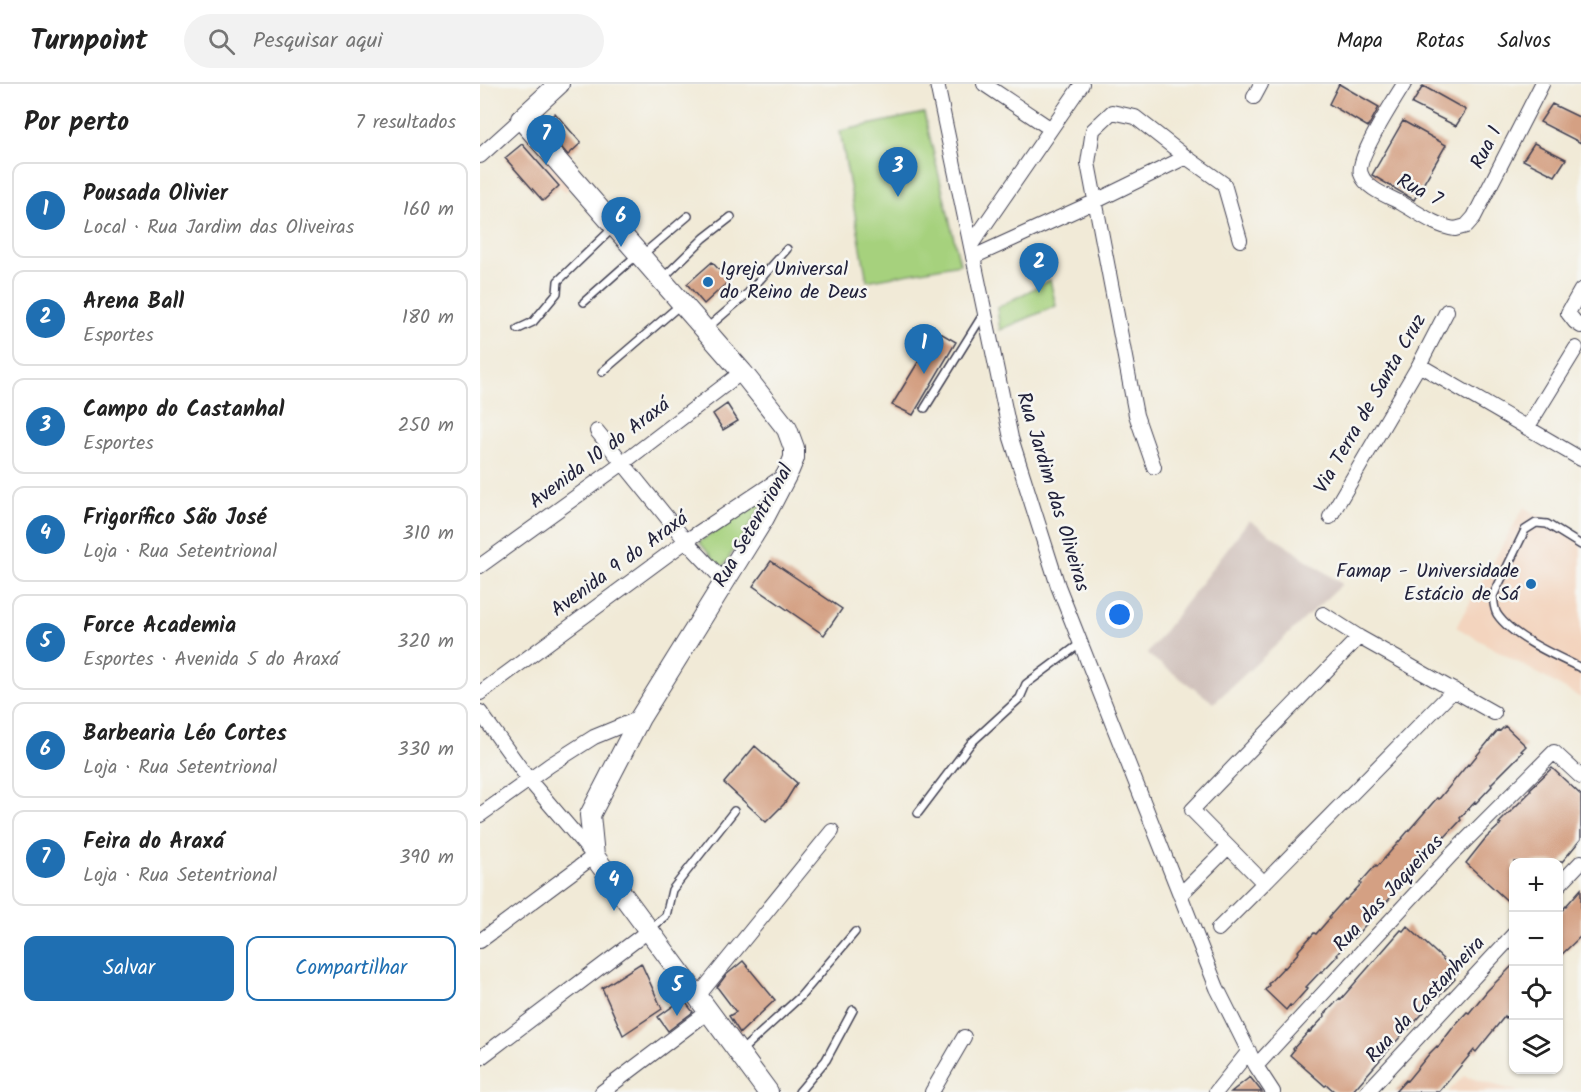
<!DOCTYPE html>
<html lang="pt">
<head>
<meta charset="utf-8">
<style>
  :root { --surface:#fff; --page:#f2f2f2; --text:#222; --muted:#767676; --line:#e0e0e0; --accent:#1f6fb2 }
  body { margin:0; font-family:Kalam,sans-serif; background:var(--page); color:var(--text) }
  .controls { position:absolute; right:18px; bottom:18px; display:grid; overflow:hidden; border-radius:12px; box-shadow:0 2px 4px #0004 }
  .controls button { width:54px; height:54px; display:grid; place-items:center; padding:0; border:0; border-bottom:2px solid var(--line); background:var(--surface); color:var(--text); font:30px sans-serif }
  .you { position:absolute; left:640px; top:531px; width:21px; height:21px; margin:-15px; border:4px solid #fff; border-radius:50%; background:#1a73e8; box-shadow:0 0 0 9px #1a73e833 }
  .badge { display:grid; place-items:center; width:39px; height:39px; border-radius:50%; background:var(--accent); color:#fff; font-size:20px; font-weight:700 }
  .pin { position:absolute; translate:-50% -50px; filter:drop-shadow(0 2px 3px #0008) }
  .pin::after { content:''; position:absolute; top:32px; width:21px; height:18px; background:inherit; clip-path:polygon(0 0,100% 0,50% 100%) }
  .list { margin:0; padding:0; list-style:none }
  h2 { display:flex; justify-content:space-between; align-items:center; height:78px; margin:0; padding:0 24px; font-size:26px }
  h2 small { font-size:20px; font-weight:400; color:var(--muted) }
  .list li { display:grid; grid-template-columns:39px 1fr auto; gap:18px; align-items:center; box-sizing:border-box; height:96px; margin:0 12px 12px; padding:0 12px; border:2px solid var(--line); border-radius:12px }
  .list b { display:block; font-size:22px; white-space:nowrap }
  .list p { margin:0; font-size:20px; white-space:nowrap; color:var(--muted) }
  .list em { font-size:20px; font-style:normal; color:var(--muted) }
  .actions { display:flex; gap:12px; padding:18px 24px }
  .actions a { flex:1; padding:14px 0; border:2px solid var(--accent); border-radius:12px; text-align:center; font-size:21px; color:var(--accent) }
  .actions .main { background:var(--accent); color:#fff }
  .icon { flex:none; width:33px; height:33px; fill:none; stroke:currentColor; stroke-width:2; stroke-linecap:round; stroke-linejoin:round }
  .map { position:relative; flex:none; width:1101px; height:1008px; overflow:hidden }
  header { display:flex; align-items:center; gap:36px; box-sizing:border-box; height:84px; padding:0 30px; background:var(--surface); border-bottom:2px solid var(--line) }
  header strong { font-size:28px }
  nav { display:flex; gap:33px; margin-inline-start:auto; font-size:21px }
  .search { width:420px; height:54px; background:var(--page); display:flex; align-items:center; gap:15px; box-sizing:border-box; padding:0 21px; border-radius:33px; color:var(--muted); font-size:22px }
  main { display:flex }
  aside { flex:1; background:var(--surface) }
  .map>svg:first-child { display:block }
  .built { fill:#f3d4be }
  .industrial { fill:#cfc0ba }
  .green { fill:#a6d17d; stroke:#647a5c; stroke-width:1.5 }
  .building { fill:#d4a083 }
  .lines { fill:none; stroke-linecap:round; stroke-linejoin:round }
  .lane-casing { stroke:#414052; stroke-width:10 }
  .street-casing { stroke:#414052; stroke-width:16 }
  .secondary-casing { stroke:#414052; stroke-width:22 }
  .lane { stroke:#fff; stroke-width:7 }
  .street { stroke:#fff; stroke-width:14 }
  .secondary { stroke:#fff; stroke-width:20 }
  .poi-dot { fill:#1f6fb2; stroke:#f6f6f2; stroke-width:2 }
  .labels { text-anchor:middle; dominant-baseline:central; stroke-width:5; stroke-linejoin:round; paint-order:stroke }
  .street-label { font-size:20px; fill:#22223b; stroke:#f6f6f2 }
  .poi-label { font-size:20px; fill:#22223b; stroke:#f6f6f2; text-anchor:start }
</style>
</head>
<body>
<header>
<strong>Turnpoint</strong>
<div class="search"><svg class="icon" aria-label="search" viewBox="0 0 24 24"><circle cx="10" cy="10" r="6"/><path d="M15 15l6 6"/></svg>Pesquisar aqui</div>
<nav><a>Mapa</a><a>Rotas</a><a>Salvos</a></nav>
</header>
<main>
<aside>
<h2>Por perto<small>7 resultados</small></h2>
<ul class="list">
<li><span class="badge">1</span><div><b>Pousada Olivier</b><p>Local · Rua Jardim das Oliveiras</p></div><em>160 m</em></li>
<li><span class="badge">2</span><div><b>Arena Ball</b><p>Esportes</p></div><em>180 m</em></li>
<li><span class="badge">3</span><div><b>Campo do Castanhal</b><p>Esportes</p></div><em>250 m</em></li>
<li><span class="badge">4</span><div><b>Frigorífico São José</b><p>Loja · Rua Setentrional</p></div><em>310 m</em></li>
<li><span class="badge">5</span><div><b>Force Academia</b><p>Esportes · Avenida 5 do Araxá</p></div><em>320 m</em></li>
<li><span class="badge">6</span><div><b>Barbearia Léo Cortes</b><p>Loja · Rua Setentrional</p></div><em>330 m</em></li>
<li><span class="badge">7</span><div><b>Feira do Araxá</b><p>Loja · Rua Setentrional</p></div><em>390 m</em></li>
</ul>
<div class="actions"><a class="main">Salvar</a><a>Compartilhar</a></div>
</aside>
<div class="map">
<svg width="1101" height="1008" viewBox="0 0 1101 1008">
  <rect width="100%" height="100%" fill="#f6f6f2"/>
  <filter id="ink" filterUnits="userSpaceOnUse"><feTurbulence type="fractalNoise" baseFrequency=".0167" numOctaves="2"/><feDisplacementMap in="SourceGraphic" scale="12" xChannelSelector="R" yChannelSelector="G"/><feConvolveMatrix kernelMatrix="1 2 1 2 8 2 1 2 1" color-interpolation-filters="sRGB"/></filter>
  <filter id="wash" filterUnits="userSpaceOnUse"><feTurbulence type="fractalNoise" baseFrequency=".008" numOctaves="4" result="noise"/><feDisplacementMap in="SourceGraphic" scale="24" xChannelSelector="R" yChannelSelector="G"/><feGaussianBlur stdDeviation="1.35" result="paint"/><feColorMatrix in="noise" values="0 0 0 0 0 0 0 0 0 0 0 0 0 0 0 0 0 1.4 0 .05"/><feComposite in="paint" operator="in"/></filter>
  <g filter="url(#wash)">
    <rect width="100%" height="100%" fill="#f1ead7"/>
    <path class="built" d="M 48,54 L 91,102 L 85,108 L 42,60 Z
      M 1044,423 L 1101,457 L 1101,614 L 976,543 Z
      M 984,992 L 1039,1008 L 968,1008 Z"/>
    <path class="industrial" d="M 769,436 L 862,500 L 734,619 L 667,570 Z"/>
    <path class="green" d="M 444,29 L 480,180 L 387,197 L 360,47 Z
      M 570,196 L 576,222 L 520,246 L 517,224 Z
      M 288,412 L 242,485 L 219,458 Z"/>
    <g id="blocks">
      <path class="building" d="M 859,0 L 899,23 L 888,43 L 849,20 Z
        M 943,2 L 986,26 L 976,42 L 932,20 Z
        M 1072,20 L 1101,34 L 1101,59 L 1060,38 Z
        M 75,29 L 101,59 L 88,71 L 62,41 Z
        M 923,37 L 966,61 L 934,116 L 892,91 Z
        M 1054,59 L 1086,75 L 1075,92 L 1043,76 Z
        M 42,60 L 79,102 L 63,117 L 25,74 Z
        M 232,178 L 249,197 L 224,220 L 207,200 Z
        M 457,247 L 476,258 L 433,331 L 412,321 Z
        M 247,320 L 258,337 L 243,346 L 233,330 Z
        M 291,477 L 362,525 L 344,551 L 273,502 Z
        M 1025,642 L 1046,662 L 1041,667 L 1043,668 L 1011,700 L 1012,702 L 996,719 L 995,718 L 980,734 L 981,736 L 965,753 L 964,752 L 949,768 L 951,769 L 935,787 L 933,786 L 918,802 L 920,803 L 904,821 L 903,820 L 888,836 L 889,837 L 873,855 L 872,854 L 857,870 L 858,871 L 842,888 L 841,887 L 826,903 L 828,904 L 812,922 L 810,921 L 806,926 L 785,906 L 789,901 L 788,900 L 804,883 L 805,884 L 819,868 L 818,867 L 834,849 L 836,850 L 850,834 L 849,833 L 865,815 L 866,816 L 881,800 L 880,799 L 896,781 L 897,783 L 957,714 L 959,715 L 988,680 L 989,681 L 1018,646 L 1020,647 Z
        M 275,662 L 317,699 L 304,720 L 286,738 L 244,699 Z
        M 1072,684 L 1101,711 L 1101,755 L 1082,778 L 1034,778 L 1034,823 L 986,779 L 1005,755 L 1021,740 L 1019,739 L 1051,707 L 1050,705 Z
        M 1101,805 L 1101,852 L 1078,874 L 1078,831 Z
        M 927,842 L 978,889 L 974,893 L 975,895 L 959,912 L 958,911 L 943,927 L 944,928 L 928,946 L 927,945 L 872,1008 L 855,1008 L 847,1001 L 845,1002 L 810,971 L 814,966 L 813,965 L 829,947 L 830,948 L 845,932 L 844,931 L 860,914 L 861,915 L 921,846 L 923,847 Z
        M 263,877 L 295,916 L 260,949 L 249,932 L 256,928 L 237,903 L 246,891 Z
        M 161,879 L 182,925 L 143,951 L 122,904 Z
        M 1034,880 L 1034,926 L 1026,934 L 1025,932 L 996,968 L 994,966 L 959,1008 L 915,1008 L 926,996 L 927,997 L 950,969 L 957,962 L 958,963 L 975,941 L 987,928 L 989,929 L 1007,907 Z
        M 203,915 L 213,928 L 188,947 L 178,933 Z
        M 770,993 L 782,1008 L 751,1008 Z"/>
    </g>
  </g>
  <g filter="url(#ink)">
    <use href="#blocks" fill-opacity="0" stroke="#414052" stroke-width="1.5"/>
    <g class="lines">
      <g class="lane-casing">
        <path id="lane" d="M 162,171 L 208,132
          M 182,195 L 224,154 L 251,133
          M 104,218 L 157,171
          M 38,245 L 53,238 L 77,209 L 78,197 L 133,144
          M 226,245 L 268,209 L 307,165
          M 122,288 L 200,221
          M 445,324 L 504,229
          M 1101,461 L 1067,440 L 1056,439 L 1045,446 L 1013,512 C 1014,519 1014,525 1017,530 C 1032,553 1078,573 1101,584
          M 438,729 L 491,659 L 540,614 L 546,600 L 601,559
          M 170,845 L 186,832 L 192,806 L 254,727
          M 261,967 L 320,913 L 375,848
          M 319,1008 L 346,976 L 373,926"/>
      </g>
      <g class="street-casing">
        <path id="street" d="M 457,0 L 531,354 L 578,502 L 737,904 L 776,982 L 793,1008
          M 504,0 L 571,45
          M 924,0 C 915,15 875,76 881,90 C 886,105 908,112 921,119 C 937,128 957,143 975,145 L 986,142 L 994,133 L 1062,0
          M 774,13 L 781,0
          M 0,72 L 41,35
          M 706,73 L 744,100 L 760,156
          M 491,161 L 602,0
          M 493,173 L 614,118 L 706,73 L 655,33 L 632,28 L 613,46 L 608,79 L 656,331 L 674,383
          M 1101,206 L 1088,229 L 1095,238 L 1101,242
          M 939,281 L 1101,375
          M 1047,344 L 1096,264
          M 117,347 L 206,457 L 244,497
          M 850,433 L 939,281 L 967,227
          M 0,482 L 143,379 L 262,288
          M 843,530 L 879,553 L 1014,629
          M 879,553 L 712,726 L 784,799 L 974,606
          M 0,609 L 206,457 L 305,391
          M 0,628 L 49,696 L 114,772 L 0,857
          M 0,731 L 70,681 L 114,653 L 160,634
          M 1078,802 L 1101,778
          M 700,811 L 748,763
          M 738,845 L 784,799
          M 218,912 L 352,747
          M 0,974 L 168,847
          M 776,982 L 971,771 L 1074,668 L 1101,693
          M 122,1008 L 229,927
          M 452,1008 L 484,953
          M 736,1008 L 769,967
          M 887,1008 L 1034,850"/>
      </g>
      <g class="secondary-casing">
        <path id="secondary" d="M 79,0 L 41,35 L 262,288 L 307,345 L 314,364 L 314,374 L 309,386 L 284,434 L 160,634 L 110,731 L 114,772 L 288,1008"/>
      </g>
      <use href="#lane" class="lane"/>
      <use href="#street" class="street"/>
      <use href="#secondary" class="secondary"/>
    </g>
  </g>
  <g class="poi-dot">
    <circle cx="228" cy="198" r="6"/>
    <circle cx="1051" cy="500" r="6"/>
  </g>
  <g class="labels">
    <g class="street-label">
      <text transform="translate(1007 64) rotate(-63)">Rua 1</text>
      <text transform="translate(939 107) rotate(28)">Rua 7</text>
      <text transform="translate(891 320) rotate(-60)">Via Terra de Santa Cruz</text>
      <text transform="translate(120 370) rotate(-37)">Avenida 10 do Araxá</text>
      <text transform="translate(572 408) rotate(73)">Rua Jardim das Oliveiras</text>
      <text transform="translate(274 442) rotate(-60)">Rua Setentrional</text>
      <text transform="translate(140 481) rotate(-36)">Avenida 9 do Araxá</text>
      <text transform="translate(909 810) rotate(-47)">Rua das Jaqueiras</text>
      <text transform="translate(946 916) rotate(-47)">Rua da Castanheira</text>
    </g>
    <g class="poi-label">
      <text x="240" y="186">Igreja Universal<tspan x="240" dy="23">do Reino de Deus</tspan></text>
      <text x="1039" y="488" text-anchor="end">Famap - Universidade<tspan x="1039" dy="23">Estácio de Sá</tspan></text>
    </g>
  </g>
</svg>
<div class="controls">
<button>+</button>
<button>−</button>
<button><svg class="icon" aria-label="locate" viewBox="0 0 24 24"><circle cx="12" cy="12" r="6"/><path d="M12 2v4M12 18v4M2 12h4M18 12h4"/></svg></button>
<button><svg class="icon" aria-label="layers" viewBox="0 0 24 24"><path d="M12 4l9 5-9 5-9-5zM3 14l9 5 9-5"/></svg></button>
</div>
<div class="you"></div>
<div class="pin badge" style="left:444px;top:290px">1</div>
<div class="pin badge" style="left:559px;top:209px">2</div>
<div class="pin badge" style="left:418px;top:113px">3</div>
<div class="pin badge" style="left:134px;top:827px">4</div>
<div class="pin badge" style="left:197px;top:932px">5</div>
<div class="pin badge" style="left:141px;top:163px">6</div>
<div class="pin badge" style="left:66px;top:81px">7</div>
</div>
</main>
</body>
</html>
